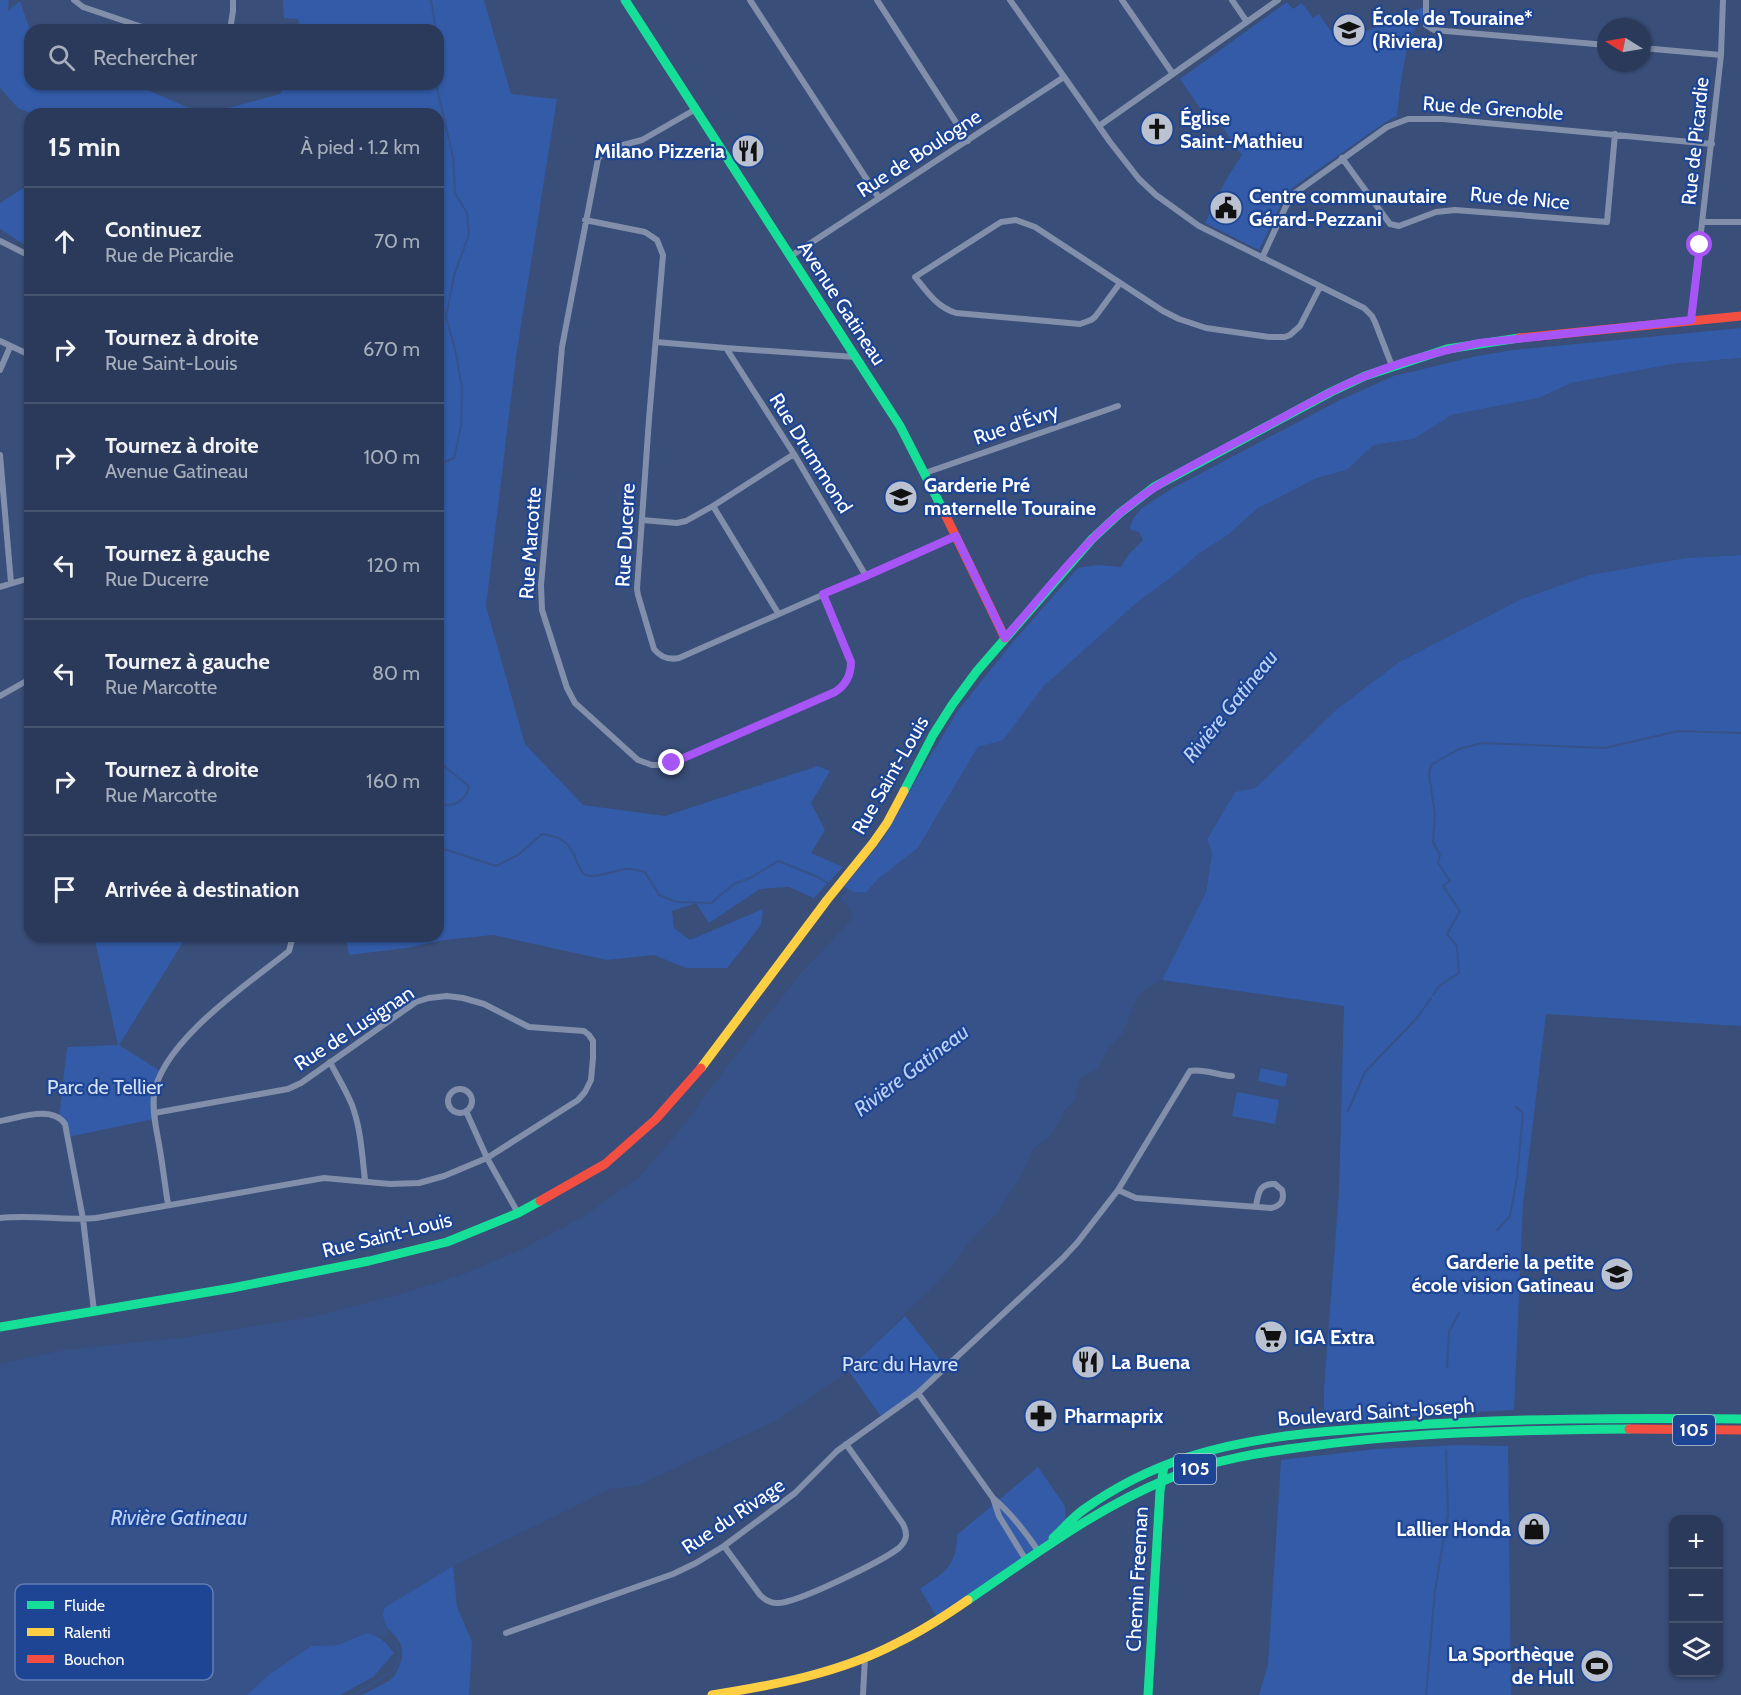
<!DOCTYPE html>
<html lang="fr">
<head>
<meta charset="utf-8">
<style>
  :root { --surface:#2b3a5a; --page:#334160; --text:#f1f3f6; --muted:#a6adbb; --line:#475470 }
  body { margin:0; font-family:Cabin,sans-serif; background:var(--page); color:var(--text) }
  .controls { position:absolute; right:18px; bottom:18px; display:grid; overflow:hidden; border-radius:12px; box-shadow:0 2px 4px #0004 }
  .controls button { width:54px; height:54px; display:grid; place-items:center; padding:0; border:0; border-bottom:2px solid var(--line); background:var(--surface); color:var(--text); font:30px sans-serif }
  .compass { position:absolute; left:1597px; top:18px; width:54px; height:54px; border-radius:50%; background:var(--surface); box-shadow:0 2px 4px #0004; rotate:281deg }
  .stop { position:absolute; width:18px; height:18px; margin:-14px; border:4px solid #a855f7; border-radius:50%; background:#fff }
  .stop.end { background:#a855f7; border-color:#fff; box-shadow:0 2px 6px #0008 }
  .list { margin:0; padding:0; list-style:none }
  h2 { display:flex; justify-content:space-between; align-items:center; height:78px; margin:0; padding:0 24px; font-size:26px }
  h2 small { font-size:20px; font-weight:400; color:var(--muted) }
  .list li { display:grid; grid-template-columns:39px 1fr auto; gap:18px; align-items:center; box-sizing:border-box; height:108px; padding:0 24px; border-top:2px solid var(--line) }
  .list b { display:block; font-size:22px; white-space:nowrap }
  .list p { margin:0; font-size:20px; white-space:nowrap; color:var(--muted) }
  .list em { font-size:20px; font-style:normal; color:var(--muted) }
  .icon { flex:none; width:33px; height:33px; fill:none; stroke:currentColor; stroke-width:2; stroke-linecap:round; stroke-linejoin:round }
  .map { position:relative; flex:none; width:1741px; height:1695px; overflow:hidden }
  .search { position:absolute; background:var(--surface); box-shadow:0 2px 4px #0004; left:24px; top:24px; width:420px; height:66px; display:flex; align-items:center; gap:15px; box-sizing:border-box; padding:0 21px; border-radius:18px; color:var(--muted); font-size:22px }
  .panel { position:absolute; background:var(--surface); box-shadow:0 2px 4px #0004; left:24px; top:108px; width:420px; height:834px; border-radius:18px }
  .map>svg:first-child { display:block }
  .green { fill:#335ba8 }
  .water { fill:#365289 }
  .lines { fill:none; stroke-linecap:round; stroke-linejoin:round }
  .stream { stroke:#365289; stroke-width:2 }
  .street { stroke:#818fab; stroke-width:6 }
  .fast { stroke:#16e098; stroke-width:9 }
  .slow { stroke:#ffcf43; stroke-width:9 }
  .jam { stroke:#f24e42; stroke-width:9 }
  .route { stroke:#a855f7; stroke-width:8 }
  .labels { text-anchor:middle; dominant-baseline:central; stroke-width:4.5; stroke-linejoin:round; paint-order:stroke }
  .shield { fill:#1e4593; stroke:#bcc7df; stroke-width:1.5 }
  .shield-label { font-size:18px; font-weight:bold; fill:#fff }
  .poi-label { font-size:20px; font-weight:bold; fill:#fff; stroke:#1e4593; text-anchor:start }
  .street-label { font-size:20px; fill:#fff; stroke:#1e4593 }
  .park-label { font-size:20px; fill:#d6e2fa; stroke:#1e4593 }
  .water-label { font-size:21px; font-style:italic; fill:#bcd0f5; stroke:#1e4593 }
  .key { fill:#1e4593; stroke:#627db3; stroke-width:1.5 }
  .key-label { font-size:16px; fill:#fff }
</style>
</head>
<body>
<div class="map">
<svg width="1741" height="1695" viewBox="0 0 1741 1695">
  <rect width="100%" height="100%" fill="#394e78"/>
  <path class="green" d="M 0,0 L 9,0 L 8,11 L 20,1 L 30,30 L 30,84 L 134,84 L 203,114 L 33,114 L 18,108 L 0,88 Z
    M 283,0 L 484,0 L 511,94 L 557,99 L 516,357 L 486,606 L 525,744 L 583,805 L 665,816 L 818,766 L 830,771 L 811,803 L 825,830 L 811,853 L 843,867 L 814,898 L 789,887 L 760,889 L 709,923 L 696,903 L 672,911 L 674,928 L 690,940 L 763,909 L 761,925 L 727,968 L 686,968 L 654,955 L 607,960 L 493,935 L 444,940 L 406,948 L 349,955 L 345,936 L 438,936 L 438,114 L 206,114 L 280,94 L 286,84 L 438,84 L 438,30 L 283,30 L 283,29 L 300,27 L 298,19 L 284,18 Z
    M 1287,2 L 1293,9 L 1302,3 L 1313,18 L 1319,14 L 1339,43 L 1425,6 L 1425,18 C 1404,29 1400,93 1397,116 L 1384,123 L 1292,188 L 1283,200 L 1259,250 L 1205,223 L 1227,178 L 1242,155 L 1221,125 L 1207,118 L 1180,79 Z
    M 30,184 L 30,248 L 0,229 L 0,203 Z
    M 1741,328 L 1741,358 L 1673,364 L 1572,383 L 1539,398 L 1452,415 L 1414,439 L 1374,445 L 1347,470 L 1317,478 L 1257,509 L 1228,535 L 1197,555 L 1175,575 L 1139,601 L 1043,687 L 1003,741 L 978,747 L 918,848 L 878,879 L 866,893 L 853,892 L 844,887 L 882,840 L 923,768 L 959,709 L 1012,643 L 1078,568 L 1097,565 L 1121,567 L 1129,554 L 1143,540 L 1139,532 L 1131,530 L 1130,527 L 1134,517 L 1141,509 L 1171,489 L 1340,400 L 1394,376 L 1477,356 L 1513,350 Z
    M 1741,555 L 1741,1026 L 1546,1014 L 1523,1205 L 1514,1410 L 1436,1414 L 1364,1421 L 1362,1417 L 1324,1422 L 1324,1388 L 1339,1192 L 1344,1006 L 1162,980 L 1206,892 L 1212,853 L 1207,839 L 1235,792 L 1337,709 L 1399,662 L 1521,599 L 1589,575 L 1685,558 Z
    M 94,936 L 187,936 L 119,1045 L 162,1072 L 159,1080 L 154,1119 L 68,1137 L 59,1118 L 67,1047 L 118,1045 Z
    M 1261,1068 L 1288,1074 L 1285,1087 L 1258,1081 Z
    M 1237,1092 L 1279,1100 L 1275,1124 L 1232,1116 Z
    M 905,1316 L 945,1366 L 883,1419 L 848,1370 Z
    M 1459,1445 L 1508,1446 L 1511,1695 L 1259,1695 L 1268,1665 L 1281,1460 L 1376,1449 Z
    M 1038,1467 L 1065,1506 L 1066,1525 L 1045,1547 L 938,1619 L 920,1589 C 945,1571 956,1568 957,1535 Z
    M 453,1566 L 457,1607 L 472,1642 L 469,1695 L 362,1695 C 371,1690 390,1682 395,1675 C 397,1672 398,1669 399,1666 C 414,1633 373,1633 385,1607 Z
    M 366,1633 C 378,1635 387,1642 394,1653 L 373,1677 L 340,1695 L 246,1695 L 271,1673 L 311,1646 L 338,1645 Z"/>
  <path class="water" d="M 1741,358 L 1741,555 L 1685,558 L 1589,575 L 1521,599 L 1399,662 L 1337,709 L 1256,788 L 1235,792 L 1207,838 L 1212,853 L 1206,892 L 1162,980 L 1142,992 L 1138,996 L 1123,1033 L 1107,1050 L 1098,1069 L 1080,1078 L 1074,1102 L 1065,1110 L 1049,1138 L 1033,1149 L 1022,1174 L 997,1213 L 966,1246 L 944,1276 L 843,1375 L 777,1420 L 637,1486 L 610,1489 L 453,1566 L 385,1607 C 379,1617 388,1624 389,1634 C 381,1640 375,1634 366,1633 L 338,1645 L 311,1646 L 271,1673 L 246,1695 L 0,1695 L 0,1364 L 64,1350 L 187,1337 L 312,1317 L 408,1292 L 466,1273 L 520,1250 L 586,1215 L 639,1177 L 681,1129 L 723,1072 L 802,972 L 851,920 C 854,911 845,904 840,898 L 848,889 L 853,892 L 866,893 L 878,879 L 918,848 L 978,747 L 1003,740 L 1043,687 L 1139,601 L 1175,575 L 1197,555 L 1228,535 L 1257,509 L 1317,478 L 1347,470 L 1374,445 L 1414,439 L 1452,415 L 1539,398 L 1571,383 L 1673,364 Z"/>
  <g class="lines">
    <path class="stream" d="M 431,0 L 436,30
      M 438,41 L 439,50 L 438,62
      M 436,84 L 453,157 L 455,193 L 467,213 L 469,234 L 454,276 L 446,317 L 456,353 L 462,388 L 461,427 L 454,458 L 438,465
      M 438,754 L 440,763 L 469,786 C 468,796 458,805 448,805 C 444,805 441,803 438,801
      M 438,847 L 496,866 L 518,855 L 542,834 C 563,837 570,843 577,862 C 579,866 580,871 584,874 C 593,880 615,870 626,869 C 632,868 639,871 645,872 L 659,895 L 677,902 L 711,903 L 734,884 L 752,877 L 778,861 L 818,877 L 834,887
      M 1433,995 L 1439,986 L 1459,973 L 1457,946 L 1447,934 L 1460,911 L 1443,886 L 1450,881 L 1438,863 L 1440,855 L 1433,842 L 1435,814 L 1429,775 L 1431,765 L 1459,749 L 1482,743 L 1605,748 L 1678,731 L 1741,733
      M 1348,1111 L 1365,1072 L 1417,1018 L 1431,998
      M 1497,1230 L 1510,1216 L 1517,1178 L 1523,1113 L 1516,1107
      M 1447,1367 L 1449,1332 L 1459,1313
      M 354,1695 L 390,1673 L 396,1667 L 400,1653 L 395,1643 L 385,1634
      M 1426,1695 L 1435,1590 L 1448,1514 L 1446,1450"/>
    <path class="street" d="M 74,0 L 83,7 L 151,30
      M 750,0 L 879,198
      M 877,0 L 968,141
      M 1010,0 L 1110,142 L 1139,179 L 1156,195 L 1199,226 L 1364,308 L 1372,316 L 1375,322 L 1392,366
      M 1122,0 L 1173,74
      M 1232,0 L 1247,22
      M 1426,0 L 1426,25 L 1434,30 L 1606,45
      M 230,30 L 233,11 L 233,0
      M 1642,48 L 1721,55
      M 696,109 L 642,140 L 604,150 L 598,159 L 562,347 L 541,585 L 542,610 L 567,688 L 575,703 L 638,760 L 652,765 L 662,765 L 672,763 L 835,692 C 846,685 851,675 851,662 L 823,594
      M 1099,126 L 1278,0
      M 1342,158 L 1387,220 L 1390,224 L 1399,226 L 1436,212 L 1455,210 L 1607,222 L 1615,134
      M 585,220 L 645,232 L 657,240 L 663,255 L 649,419 L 637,589 L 638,595 L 654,649 C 661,658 669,660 679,658 L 956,536
      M 1702,222 L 1741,222
      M 0,241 L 30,256
      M 791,256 L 1064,77
      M 1262,258 L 1286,206 L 1295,193 L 1387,127 L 1408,119 L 1443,119 L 1712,144
      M 1120,283 L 1095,317 L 1091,320 L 1080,324 L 956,313 C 937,307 927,292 915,277 L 1001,222 L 1016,220 L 1035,227 L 1163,311 L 1179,319 L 1206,328 L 1269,337 L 1285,337 L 1290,335 L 1300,326 L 1320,287
      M 1691,320 L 1721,55 L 1723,0
      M 0,341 L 30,355
      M 656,342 L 726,348 L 855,357
      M 726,348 L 794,454 L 866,576
      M 0,370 L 10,347
      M 0,455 L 11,583
      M 925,473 L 1118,406
      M 713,506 L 778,613
      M 642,520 L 677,523 L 686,521 L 713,506 L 794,454
      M 0,587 L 30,578
      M 0,696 L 30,679
      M 330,1062 C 337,1076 346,1090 352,1105 C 361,1129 362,1155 365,1180
      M448 1101a12 12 0 1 1 24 0a12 12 0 1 1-24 0Z
      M 466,1111 L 487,1158 L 518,1213
      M 0,1121 C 19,1118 52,1105 65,1124 L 83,1219 L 94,1311
      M 1118,1190 L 1136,1198 L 1271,1208 C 1281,1206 1285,1200 1282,1190 L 1275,1184 C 1259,1183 1258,1194 1256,1206
      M 168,1204 C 165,1186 163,1168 160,1150 C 157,1132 152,1113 154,1095 C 161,1042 249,983 289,951 L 293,936
      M 0,1218 C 32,1214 64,1221 96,1218 L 324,1178 L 390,1184 L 419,1183 L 444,1176 L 487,1158 L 578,1100 L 585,1092 L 591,1080 L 593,1058 L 593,1041 L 589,1035 L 584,1031 L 529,1027 L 484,1004 L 463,998 L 447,996 L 429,998 L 416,1002 L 301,1083 L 288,1089 L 154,1113
      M 918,1393 L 993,1498 C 1012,1514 1025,1531 1039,1552
      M 993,1498 L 999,1516 L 1026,1560
      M 724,1546 L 760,1595 C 765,1600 770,1603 777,1603 C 796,1604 882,1561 899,1548 C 907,1540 908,1534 903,1524 L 846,1444
      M 506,1633 L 673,1574 L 696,1563 L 724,1546 L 795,1493 L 837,1451 L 918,1393 L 1062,1259 L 1077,1243 L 1118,1190 L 1190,1071 C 1204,1068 1219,1076 1232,1076
      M 863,1695 L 865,1657"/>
    <path class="fast" d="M 625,0 L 900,426 L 944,512
      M 904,791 L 933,735 L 952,705 L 977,671 L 1092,539 L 1120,513 L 1154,487 L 1331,392 L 1365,376 L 1447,349 L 1519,338
      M 0,1327 L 232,1288 L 369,1261 L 447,1242 L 518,1213 L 540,1201
      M 1053,1538 C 1063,1529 1072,1518 1083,1510 C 1115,1487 1151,1469 1188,1457 C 1257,1435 1328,1431 1399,1426 C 1513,1418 1627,1418 1741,1419
      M 968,1600 C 1033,1556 1096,1508 1170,1478 C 1214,1459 1264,1452 1311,1446 C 1417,1432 1523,1430 1629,1429
      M 1148,1695 L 1160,1491 L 1164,1466"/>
    <path class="slow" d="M 701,1068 L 827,900 L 873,843 L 887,823 L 904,791
      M 712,1695 C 775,1685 840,1673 897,1643 C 922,1631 945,1616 968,1600"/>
    <path class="jam" d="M 1519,338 L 1741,316
      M 944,512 L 1005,638
      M 540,1201 L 605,1164 L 656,1119 L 701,1068
      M 1629,1429 L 1741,1430"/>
  </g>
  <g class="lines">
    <path class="route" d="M 672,763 L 835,692 C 846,685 851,675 851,662 L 823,594 L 866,576 L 956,536 L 1005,638 C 1042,596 1077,550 1119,514 C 1156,482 1201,461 1244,438 C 1279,420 1313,400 1349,383 C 1391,364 1435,352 1479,343 L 1691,320 L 1700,245"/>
  </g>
  <defs>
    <g id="school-disc" transform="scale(1.725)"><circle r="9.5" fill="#bac1d0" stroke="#1e4593"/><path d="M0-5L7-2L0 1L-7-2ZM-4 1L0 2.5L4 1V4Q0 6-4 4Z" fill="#111"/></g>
    <g id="church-disc" transform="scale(1.725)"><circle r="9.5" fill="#bac1d0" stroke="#1e4593"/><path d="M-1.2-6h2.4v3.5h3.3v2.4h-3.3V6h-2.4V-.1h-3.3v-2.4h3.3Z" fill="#111"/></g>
    <g id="restaurant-disc" transform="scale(1.725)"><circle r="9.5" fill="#bac1d0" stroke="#1e4593"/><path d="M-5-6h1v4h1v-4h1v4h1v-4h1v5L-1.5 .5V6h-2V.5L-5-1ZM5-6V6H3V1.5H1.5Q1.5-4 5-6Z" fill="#111"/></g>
    <g id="civic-disc" transform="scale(1.725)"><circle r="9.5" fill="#bac1d0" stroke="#1e4593"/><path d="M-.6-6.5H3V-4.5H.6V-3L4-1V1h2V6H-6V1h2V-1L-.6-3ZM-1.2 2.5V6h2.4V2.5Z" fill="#111"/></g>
    <g id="supermarket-disc" transform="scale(1.725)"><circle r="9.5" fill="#bac1d0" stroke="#1e4593"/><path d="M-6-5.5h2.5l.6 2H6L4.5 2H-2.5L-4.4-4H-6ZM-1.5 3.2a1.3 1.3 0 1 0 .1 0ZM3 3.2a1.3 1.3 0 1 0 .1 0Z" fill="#111"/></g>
    <g id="pharmacy-disc" transform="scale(1.725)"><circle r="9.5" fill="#bac1d0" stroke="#1e4593"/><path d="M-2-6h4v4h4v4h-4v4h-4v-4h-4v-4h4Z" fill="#111"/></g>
    <g id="shop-disc" transform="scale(1.725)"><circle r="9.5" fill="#bac1d0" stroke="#1e4593"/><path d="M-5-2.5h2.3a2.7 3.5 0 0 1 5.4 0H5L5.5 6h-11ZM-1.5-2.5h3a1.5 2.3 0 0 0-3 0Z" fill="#111"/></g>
    <g id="stadium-disc" transform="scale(1.725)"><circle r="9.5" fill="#bac1d0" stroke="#1e4593"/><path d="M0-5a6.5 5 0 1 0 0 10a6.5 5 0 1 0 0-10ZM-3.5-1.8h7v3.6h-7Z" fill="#111"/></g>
  </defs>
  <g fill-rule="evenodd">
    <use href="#school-disc" x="1349" y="30"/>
    <use href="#church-disc" x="1157" y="129"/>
    <use href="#restaurant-disc" x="748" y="151"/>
    <use href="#civic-disc" x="1226" y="208"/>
    <use href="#school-disc" x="901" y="497"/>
    <use href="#school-disc" x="1617" y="1274"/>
    <use href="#supermarket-disc" x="1271" y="1337"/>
    <use href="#restaurant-disc" x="1088" y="1362"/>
    <use href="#pharmacy-disc" x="1041" y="1416"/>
    <use href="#shop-disc" x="1534" y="1529"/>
    <use href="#stadium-disc" x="1597" y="1666"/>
  </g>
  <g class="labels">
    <g class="shield">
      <rect x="1673" y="1415" width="42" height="30" rx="4.5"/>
      <rect x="1174" y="1454" width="42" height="30" rx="4.5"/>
    </g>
    <g class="shield-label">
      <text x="1694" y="1430">105</text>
      <text x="1195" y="1469">105</text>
    </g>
    <g class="poi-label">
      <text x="1372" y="18">École de Touraine*<tspan x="1372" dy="23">(Riviera)</tspan></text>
      <text x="1180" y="118">Église<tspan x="1180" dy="23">Saint-Mathieu</tspan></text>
      <text x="725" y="151" text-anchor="end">Milano Pizzeria</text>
      <text x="1249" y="196">Centre communautaire<tspan x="1249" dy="23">Gérard-Pezzani</tspan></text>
      <text x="924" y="485">Garderie Pré<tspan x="924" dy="23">maternelle Touraine</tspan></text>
      <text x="1594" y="1262" text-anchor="end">Garderie la petite<tspan x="1594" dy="23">école vision Gatineau</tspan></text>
      <text x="1294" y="1337">IGA Extra</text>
      <text x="1111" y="1362">La Buena</text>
      <text x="1064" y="1416">Pharmaprix</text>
      <text x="1511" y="1529" text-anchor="end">Lallier Honda</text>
      <text x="1574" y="1654" text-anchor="end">La Sporthèque<tspan x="1574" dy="23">de Hull</tspan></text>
    </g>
    <g class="street-label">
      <text transform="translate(1493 108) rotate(4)">Rue de Grenoble</text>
      <text transform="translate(1695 141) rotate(-84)">Rue de Picardie</text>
      <text transform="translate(919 153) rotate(-33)">Rue de Boulogne</text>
      <text transform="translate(1520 198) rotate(5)">Rue de Nice</text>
      <text transform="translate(842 303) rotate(57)">Avenue Gatineau</text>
      <text transform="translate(1016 424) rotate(-19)">Rue d'Évry</text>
      <text transform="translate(811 453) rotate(58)">Rue Drummond</text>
      <text transform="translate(625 535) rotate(-87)">Rue Ducerre</text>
      <text transform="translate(530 543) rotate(-86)">Rue Marcotte</text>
      <text transform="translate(890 775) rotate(-60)">Rue Saint-Louis</text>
      <text transform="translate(354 1028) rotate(-33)">Rue de Lusignan</text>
      <text transform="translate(387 1235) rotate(-14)">Rue Saint-Louis</text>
      <text transform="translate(1376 1412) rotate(-4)">Boulevard Saint-Joseph</text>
      <text transform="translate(733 1516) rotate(-34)">Rue du Rivage</text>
      <text transform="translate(1137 1579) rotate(-87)">Chemin Freeman</text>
    </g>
    <g class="park-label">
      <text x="105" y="1087">Parc de Tellier</text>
      <text x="900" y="1364">Parc du Havre</text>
    </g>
    <g class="water-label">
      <text transform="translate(1230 706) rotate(-51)">Rivière Gatineau</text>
      <text transform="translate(911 1070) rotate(-37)">Rivière Gatineau</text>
      <text x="179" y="1517">Rivière Gatineau</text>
    </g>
  </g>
  <rect x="15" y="1584" width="198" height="96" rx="9" class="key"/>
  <rect x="27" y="1601" width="27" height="8" fill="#16e098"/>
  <rect x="27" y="1628" width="27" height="8" fill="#ffcf43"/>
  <rect x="27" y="1655" width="27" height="8" fill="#f24e42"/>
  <g class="key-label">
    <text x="64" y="1611">Fluide</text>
    <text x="64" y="1638">Ralenti</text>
    <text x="64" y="1665">Bouchon</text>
  </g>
</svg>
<div class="controls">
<button>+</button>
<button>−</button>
<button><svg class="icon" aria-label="layers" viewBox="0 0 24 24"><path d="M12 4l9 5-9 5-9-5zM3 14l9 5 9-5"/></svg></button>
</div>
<svg class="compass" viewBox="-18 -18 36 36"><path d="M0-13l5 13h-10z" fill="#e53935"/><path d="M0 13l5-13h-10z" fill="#a6adbb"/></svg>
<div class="stop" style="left:1700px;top:245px"></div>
<div class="stop end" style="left:672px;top:763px"></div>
<div class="search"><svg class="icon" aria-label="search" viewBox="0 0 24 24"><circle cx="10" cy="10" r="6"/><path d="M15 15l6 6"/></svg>Rechercher</div>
<section class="panel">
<h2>15 min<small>À pied · 1.2 km</small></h2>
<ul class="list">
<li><svg class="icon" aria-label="ahead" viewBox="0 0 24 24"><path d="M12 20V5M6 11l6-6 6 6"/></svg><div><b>Continuez</b><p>Rue de Picardie</p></div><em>70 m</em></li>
<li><svg class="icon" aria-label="right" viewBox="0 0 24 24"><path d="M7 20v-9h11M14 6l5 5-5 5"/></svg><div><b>Tournez à droite</b><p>Rue Saint-Louis</p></div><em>670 m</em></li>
<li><svg class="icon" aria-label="right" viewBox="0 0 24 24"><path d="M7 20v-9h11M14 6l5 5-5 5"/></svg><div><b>Tournez à droite</b><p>Avenue Gatineau</p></div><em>100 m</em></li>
<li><svg class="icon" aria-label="left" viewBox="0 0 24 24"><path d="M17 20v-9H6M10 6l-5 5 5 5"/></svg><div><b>Tournez à gauche</b><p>Rue Ducerre</p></div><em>120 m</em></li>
<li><svg class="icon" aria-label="left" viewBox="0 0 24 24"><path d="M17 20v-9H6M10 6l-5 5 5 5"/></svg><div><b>Tournez à gauche</b><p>Rue Marcotte</p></div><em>80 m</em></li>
<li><svg class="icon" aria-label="right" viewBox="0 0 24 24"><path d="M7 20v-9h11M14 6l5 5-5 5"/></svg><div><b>Tournez à droite</b><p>Rue Marcotte</p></div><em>160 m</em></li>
<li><svg class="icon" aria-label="arrive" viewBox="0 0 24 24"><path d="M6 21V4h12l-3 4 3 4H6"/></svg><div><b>Arrivée à destination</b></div></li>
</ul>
</section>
</div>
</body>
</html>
